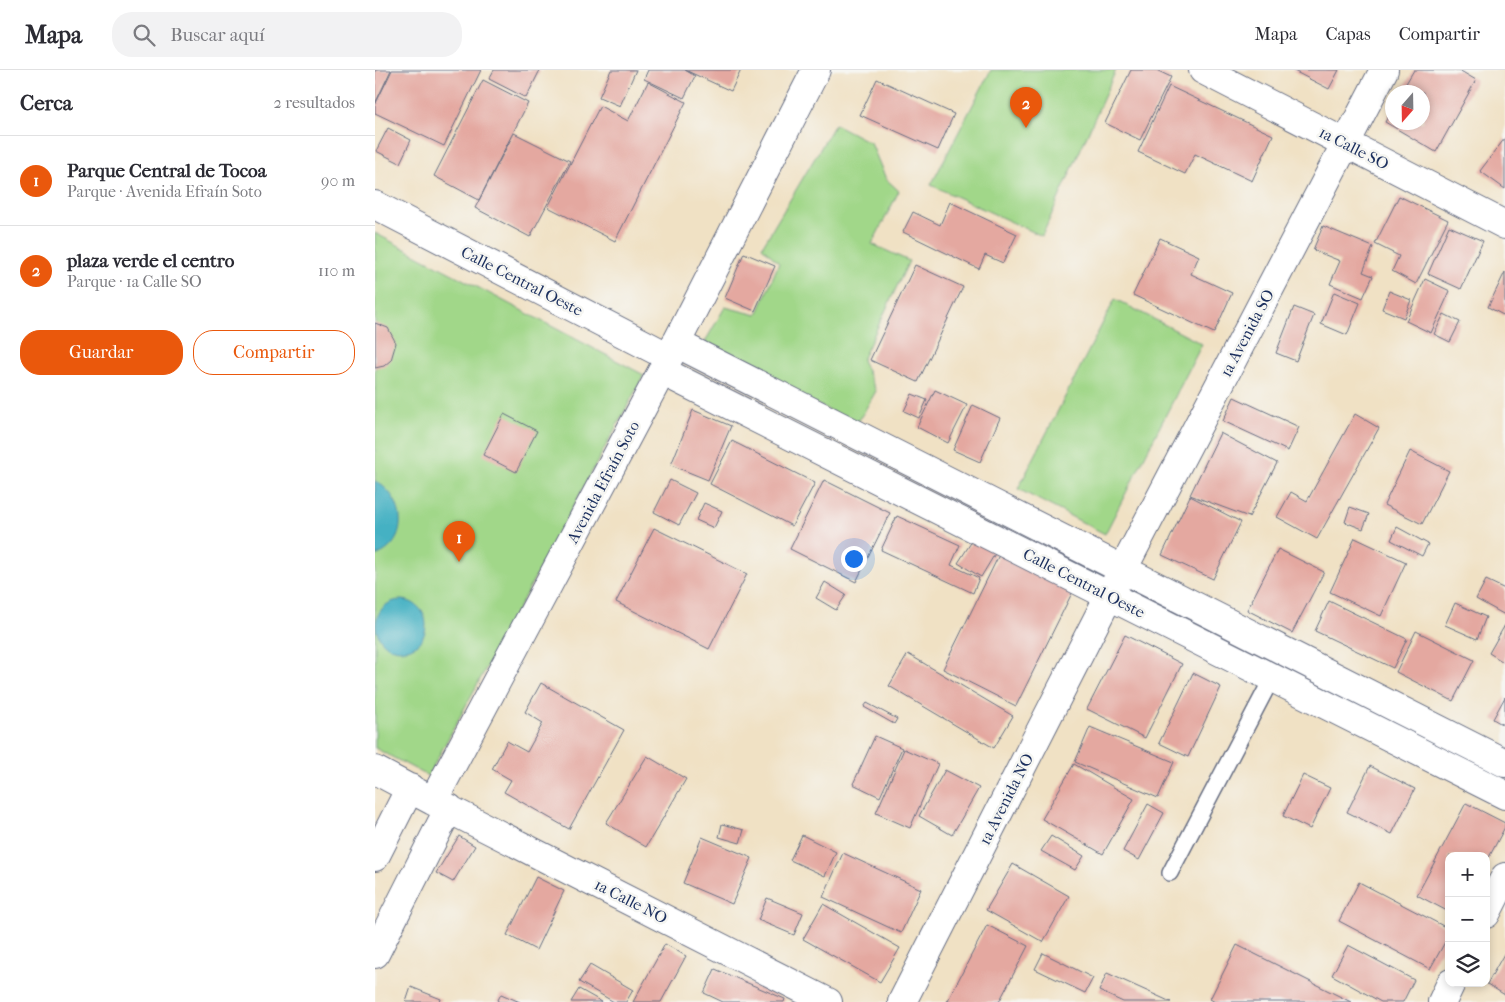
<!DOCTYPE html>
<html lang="es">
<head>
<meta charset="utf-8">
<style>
  :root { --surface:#fff; --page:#f2f2f3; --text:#2b2b33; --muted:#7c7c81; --line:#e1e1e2; --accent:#ea580c }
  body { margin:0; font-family:"IM FELL French Canon",serif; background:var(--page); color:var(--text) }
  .controls { position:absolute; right:15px; bottom:15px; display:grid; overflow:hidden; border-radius:10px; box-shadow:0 2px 8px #0003 }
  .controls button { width:45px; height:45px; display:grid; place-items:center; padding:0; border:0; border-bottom:1px solid var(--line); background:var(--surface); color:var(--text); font:25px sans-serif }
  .compass { position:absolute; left:1010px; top:15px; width:45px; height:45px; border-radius:50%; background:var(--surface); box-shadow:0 2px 8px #0003; rotate:200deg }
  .you { position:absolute; left:478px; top:488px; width:18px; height:18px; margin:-12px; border:4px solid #fff; border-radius:50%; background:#1a73e8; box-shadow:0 0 0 8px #1a73e833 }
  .badge { display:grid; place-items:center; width:32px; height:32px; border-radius:50%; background:var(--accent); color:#fff; font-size:16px; font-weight:700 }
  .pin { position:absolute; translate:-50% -41px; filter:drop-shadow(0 1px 2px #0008) }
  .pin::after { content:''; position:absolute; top:26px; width:18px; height:15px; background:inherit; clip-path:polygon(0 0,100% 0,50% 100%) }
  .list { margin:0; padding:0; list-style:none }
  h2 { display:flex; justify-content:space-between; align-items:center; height:65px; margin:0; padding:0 20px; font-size:21px }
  h2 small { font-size:16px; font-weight:400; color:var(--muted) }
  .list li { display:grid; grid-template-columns:32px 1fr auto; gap:15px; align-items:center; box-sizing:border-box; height:90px; padding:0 20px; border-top:1px solid var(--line) }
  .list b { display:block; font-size:19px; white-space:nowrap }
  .list p { margin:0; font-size:16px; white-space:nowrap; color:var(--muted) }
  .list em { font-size:16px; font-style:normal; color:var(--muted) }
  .actions { display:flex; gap:10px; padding:15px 20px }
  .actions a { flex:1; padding:11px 0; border:1px solid var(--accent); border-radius:20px; text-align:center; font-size:18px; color:var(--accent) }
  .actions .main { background:var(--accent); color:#fff }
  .icon { flex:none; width:28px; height:28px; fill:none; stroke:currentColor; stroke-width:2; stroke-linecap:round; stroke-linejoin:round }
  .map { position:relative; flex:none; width:1130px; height:932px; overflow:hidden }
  header { display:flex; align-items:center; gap:30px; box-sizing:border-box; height:70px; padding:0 25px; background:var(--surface); border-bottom:1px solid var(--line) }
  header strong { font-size:24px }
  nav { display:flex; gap:28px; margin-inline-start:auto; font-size:18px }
  .search { width:350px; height:45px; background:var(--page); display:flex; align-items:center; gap:12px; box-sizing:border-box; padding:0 18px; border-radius:20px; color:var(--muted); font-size:19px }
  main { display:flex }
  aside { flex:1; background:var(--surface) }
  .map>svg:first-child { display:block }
  .green { fill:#a1d789; stroke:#5e8374 }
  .water { fill:#45b1c3; stroke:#307090 }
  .building { fill:#e4a8a0 }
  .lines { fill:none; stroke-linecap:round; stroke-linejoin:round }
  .lane-casing { stroke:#666d82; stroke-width:18 }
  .street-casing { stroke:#666d82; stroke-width:30 }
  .lane { stroke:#fff; stroke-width:15 }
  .street { stroke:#fff; stroke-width:28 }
  .labels { text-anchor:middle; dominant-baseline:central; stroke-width:5; stroke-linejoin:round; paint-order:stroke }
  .street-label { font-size:16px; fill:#1b2f5e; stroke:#f6f6f2 }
</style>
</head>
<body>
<header>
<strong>Mapa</strong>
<div class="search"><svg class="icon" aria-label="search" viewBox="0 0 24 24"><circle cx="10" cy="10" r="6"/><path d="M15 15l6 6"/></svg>Buscar aquí</div>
<nav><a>Mapa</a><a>Capas</a><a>Compartir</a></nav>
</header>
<main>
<aside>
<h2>Cerca<small>2 resultados</small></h2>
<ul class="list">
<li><span class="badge">1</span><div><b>Parque Central de Tocoa</b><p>Parque · Avenida Efraín Soto</p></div><em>90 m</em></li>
<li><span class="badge">2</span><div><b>plaza verde el centro</b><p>Parque · 1a Calle SO</p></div><em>110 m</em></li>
</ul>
<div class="actions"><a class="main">Guardar</a><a>Compartir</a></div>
</aside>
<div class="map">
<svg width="1130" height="932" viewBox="0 0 1130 932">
  <rect width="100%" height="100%" fill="#f6f6f2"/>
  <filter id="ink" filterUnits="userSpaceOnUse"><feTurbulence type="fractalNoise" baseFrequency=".02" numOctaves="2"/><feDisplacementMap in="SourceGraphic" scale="10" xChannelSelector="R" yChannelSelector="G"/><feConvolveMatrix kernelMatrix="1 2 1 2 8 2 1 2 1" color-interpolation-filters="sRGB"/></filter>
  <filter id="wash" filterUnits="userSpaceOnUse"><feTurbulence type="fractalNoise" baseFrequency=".0096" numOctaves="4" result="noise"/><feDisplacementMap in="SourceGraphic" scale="20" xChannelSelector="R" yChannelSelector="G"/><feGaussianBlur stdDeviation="1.12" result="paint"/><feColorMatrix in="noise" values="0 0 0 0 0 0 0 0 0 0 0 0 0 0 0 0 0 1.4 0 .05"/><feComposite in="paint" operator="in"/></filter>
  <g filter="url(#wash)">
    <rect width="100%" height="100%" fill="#f0e1c4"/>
    <path class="green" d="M 616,0 L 741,0 L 667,166 L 556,115 Z
      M 460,54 L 496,73 L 511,109 L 524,121 L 497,174 L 534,191 L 487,290 L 501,321 L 482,354 L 330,280 L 331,270 L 350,237 L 382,245 L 404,193 L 387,177 Z
      M 0,163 L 269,305 L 53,706 L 0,678 Z
      M 740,229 L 827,274 L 730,464 L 643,419 Z"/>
    <path class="water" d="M 0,411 C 31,427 36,474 0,486 Z
      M1 555a25 25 0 1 1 50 0a25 25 0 1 1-50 0Z"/>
    <g id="blocks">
      <path class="building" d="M 0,0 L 16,0 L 0,34 Z
        M 17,0 L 106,0 L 69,76 L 0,43 L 0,35 Z
        M 119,0 L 165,0 L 151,28 L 114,9 Z
        M 236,0 L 261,0 L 245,36 L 224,27 Z
        M 273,0 L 366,0 L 356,21 L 310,0 L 320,6 L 309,28 L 269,9 Z
        M 756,0 L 781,0 L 796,7 L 765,70 L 730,53 Z
        M 917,0 L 964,0 L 954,19 Z
        M 1039,0 L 1084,0 L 1101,10 L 1061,82 L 1010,52 L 1018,38 L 1018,52 L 1048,52 L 1048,22 L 1026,22 Z
        M 502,9 L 579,44 L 563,80 L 485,45 Z
        M 108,10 L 153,33 L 104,130 L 59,106 Z
        M 273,12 L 311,32 L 240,171 L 173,137 L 225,36 L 253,51 Z
        M 794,16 L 898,65 L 877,111 L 820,84 L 810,104 L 763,82 Z
        M 13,58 L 36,70 L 25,93 L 1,81 Z
        M 139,63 L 195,91 L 155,167 L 100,138 Z
        M 1130,68 L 1130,119 L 1105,101 Z
        M 1024,126 L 1073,150 L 1041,214 L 1017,201 L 1024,186 L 1000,174 Z
        M 575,132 L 642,164 L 628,193 L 610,185 L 604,199 L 528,162 L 538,142 L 565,155 Z
        M 948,156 L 998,177 L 988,202 L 998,206 L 988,228 L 955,214 L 965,191 L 938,180 Z
        M 1074,156 L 1108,171 L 1086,219 L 1053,204 Z
        M 785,168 L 824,186 L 816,204 L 857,223 L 839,263 L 758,225 Z
        M 369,183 L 400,196 L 380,241 L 350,228 Z
        M 540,195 L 588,217 L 543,312 L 495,290 Z
        M 1130,202 L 1130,246 L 1113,237 Z
        M 1050,209 L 1075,221 L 1056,263 L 1031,251 Z
        M 1014,221 L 1036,230 L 1029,248 L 1007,239 Z
        M 959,222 L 985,233 L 972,265 L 946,254 Z
        M 919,237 L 939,245 L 921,291 L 901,283 Z
        M 1069,244 L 1085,252 L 1075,272 L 1059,264 Z
        M 0,253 L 13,258 L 21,273 L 16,290 L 9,296 L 0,298 Z
        M 560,320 L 592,335 L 573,373 L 542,357 Z
        M 537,324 L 552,330 L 544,348 L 529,341 Z
        M 859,327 L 924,357 L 913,381 L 848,351 Z
        M 598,335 L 625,348 L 605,392 L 578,380 Z
        M 318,340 L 356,356 L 333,410 L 296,395 Z
        M 129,344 L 162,361 L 141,402 L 108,385 Z
        M 980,344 L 1004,358 L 942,469 L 902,447 L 916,422 L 932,431 Z
        M 845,363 L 902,393 L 874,447 L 815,425 Z
        M 357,371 L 440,413 L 417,456 L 335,414 Z
        M 1035,381 L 1074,401 L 1047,454 L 1009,435 Z
        M 295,410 L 321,423 L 304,455 L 279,442 Z
        M 449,410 L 515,443 L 481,512 L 415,479 Z
        M 815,426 L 866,452 L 838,509 L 787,485 Z
        M 329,433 L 347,441 L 339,458 L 321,450 Z
        M 975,437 L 994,444 L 988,459 L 970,452 Z
        M 522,446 L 585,475 L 576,495 L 604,508 L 598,523 L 506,480 Z
        M 1022,457 L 1053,474 L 1047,486 L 1016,470 Z
        M 279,458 L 372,504 L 334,579 L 241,532 Z
        M 599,468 L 621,482 L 606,507 L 583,493 Z
        M 980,468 L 1031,492 L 1006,546 L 955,522 Z
        M 903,479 L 949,502 L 917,563 L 872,540 Z
        M 624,485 L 698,521 L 641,636 L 568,599 Z
        M 1111,510 L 1130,519 L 1130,545 L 1101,529 Z
        M 450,512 L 471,525 L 461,540 L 441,528 Z
        M 954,531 L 1032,569 L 1018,598 L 940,561 Z
        M 1080,533 L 1111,547 L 1102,569 L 1070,555 Z
        M 1130,555 L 1130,593 L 1114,583 Z
        M 1041,561 L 1099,590 L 1078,631 L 1021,602 Z
        M 750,565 L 807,594 L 770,668 L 712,639 Z
        M 533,584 L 638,646 L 619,678 L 514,616 Z
        M 818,603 L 846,617 L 813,687 L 784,673 Z
        M 166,613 L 249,660 L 194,759 L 129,722 L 136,710 L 117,699 L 132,671 L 152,682 L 168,653 L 150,642 Z
        M 1130,627 L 1130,656 L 1118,649 Z
        M 492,633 L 522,649 L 519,654 L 489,637 Z
        M 715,657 L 799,692 L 783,728 L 700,692 Z
        M 500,666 L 527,678 L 505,727 L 478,714 Z
        M 529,679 L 563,694 L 535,758 L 501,743 Z
        M 272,686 L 311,709 L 271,777 L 231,753 Z
        M 699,694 L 759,729 L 728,784 L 667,749 Z
        M 995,696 L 1040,719 L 1017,764 L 972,742 Z
        M 570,700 L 604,718 L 577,765 L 544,746 Z
        M 928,705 L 955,718 L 935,759 L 908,746 Z
        M 1091,733 L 1130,753 L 1130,757 L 1111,793 L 1111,786 L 1074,786 L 1074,842 L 1042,825 Z
        M 773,734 L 789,743 L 764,790 L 748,781 Z
        M 347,754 L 369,760 L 365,773 L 344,767 Z
        M 427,765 L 461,782 L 450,806 L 415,790 Z
        M 84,766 L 100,776 L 78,812 L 61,803 Z
        M 676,766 L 709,786 L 700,800 L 666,781 Z
        M 327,767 L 377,788 L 357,834 L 308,813 Z
        M 468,783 L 546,819 L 526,863 L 448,827 Z
        M 638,794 L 694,826 L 668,872 L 611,840 Z
        M 161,807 L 189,821 L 161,880 L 132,865 Z
        M 984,812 L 1074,859 L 1074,865 L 1055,899 L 964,851 Z
        M 392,828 L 428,843 L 419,865 L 383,850 Z
        M 448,834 L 525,878 L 505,912 L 428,869 Z
        M 612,855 L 653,876 L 624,932 L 572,932 Z
        M 290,874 L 311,886 L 286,932 L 258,932 Z
        M 862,875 L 976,932 L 840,932 L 835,929 Z
        M 973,875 L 1039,910 L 1028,932 L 1006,932 L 957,905 Z
        M 1130,882 L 1130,925 L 1112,914 Z
        M 668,883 L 718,908 L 710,923 L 660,899 Z
        M 215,895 L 258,920 L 251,932 L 239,932 L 204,912 Z
        M 340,899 L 410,929 L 409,932 L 348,932 L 329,923 Z
        M 732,903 L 796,932 L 748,932 L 724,921 Z
        M 36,917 L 66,929 L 65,932 L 31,932 Z
        M 204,919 L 227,932 L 196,932 Z
        M 126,924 L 145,932 L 122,932 Z"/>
    </g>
  </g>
  <g filter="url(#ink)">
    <use href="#blocks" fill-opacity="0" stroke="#666d82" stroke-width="1"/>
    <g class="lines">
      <g class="lane-casing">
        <path id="lane" d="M 795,803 L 897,608"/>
      </g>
      <g class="street-casing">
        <path id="street" d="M 828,0 L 1130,155
          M 0,135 L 294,287
          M 301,273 L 1130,693
          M 287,301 L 1130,725
          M 0,700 L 58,731 L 287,301 L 441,0
          M 58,731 L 453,932
          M 0,787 L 35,718
          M 1111,844 L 1130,807
          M 0,884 L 74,738
          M 527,932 L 734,526 L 1009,0
          M 1067,932 L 1076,913"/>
      </g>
      <use href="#lane" class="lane"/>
      <use href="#street" class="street"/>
    </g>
  </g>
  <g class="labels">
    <g class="street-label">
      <text transform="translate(979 78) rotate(27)">1a Calle SO</text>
      <text transform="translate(147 211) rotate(27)">Calle Central Oeste</text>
      <text transform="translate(872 263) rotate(-62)">1a Avenida SO</text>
      <text transform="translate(228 412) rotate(-62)">Avenida Efraín Soto</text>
      <text transform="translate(709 513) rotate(27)">Calle Central Oeste</text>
      <text transform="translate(631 729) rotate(-63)">1a Avenida NO</text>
      <text transform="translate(256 831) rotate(27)">1a Calle NO</text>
    </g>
  </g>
</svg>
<div class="controls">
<button>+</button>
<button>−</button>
<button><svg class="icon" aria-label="layers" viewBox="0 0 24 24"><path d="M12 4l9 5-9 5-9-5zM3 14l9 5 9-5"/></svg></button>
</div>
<svg class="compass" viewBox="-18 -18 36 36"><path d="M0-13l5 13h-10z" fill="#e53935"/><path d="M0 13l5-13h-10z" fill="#7c7c81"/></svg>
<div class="you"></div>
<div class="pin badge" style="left:84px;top:492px">1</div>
<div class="pin badge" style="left:651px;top:58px">2</div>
</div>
</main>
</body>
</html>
